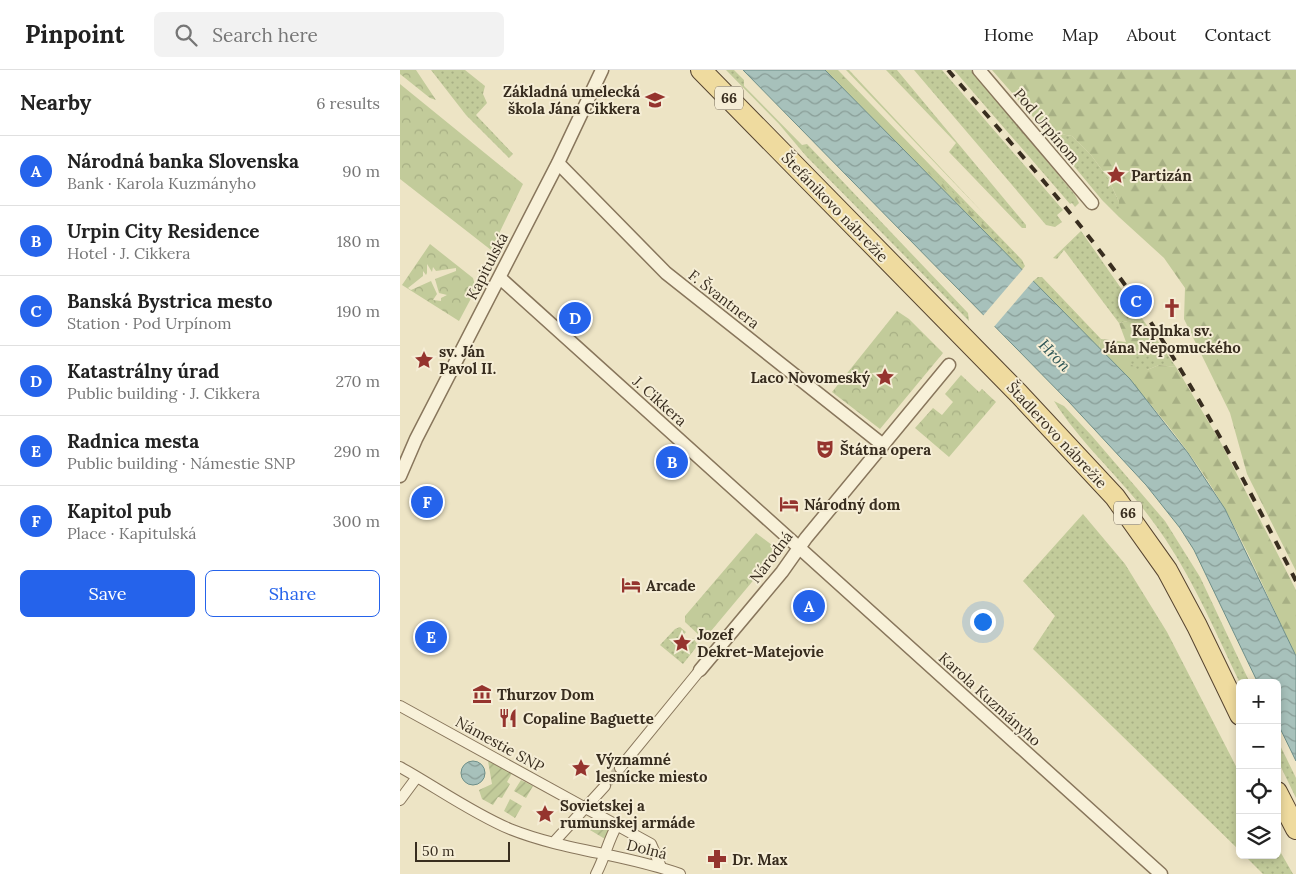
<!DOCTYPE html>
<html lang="en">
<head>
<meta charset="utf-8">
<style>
  :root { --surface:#fff; --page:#f2f2f2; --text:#222; --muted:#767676; --line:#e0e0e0; --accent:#2563eb }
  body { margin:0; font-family:Lora,serif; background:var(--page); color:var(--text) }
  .controls { position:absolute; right:15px; bottom:15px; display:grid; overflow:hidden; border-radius:8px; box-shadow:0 2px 8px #0003 }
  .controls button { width:45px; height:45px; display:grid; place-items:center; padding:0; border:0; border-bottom:1px solid var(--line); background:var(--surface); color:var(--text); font:25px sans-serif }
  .scale { position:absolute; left:15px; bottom:12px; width:95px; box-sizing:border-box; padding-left:5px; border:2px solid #382d1f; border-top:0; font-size:14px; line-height:18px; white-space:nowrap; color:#382d1f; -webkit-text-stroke:4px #f5edd5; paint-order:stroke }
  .you { position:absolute; left:582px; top:551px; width:18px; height:18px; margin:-12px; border:4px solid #fff; border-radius:50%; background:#1a73e8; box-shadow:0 0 0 8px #1a73e833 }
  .badge { display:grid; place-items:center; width:32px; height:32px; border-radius:50%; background:var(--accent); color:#fff; font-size:16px; font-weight:700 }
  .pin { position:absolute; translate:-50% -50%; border:2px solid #fff; box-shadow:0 1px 5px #0006 }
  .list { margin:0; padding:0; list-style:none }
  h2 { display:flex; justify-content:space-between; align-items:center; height:65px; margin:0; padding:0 20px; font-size:21px }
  h2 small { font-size:16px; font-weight:400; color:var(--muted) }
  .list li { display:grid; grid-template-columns:32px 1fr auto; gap:15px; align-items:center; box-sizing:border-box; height:70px; padding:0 20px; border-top:1px solid var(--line) }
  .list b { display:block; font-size:19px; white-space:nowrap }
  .list p { margin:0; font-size:16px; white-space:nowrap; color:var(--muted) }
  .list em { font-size:16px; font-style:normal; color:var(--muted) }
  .actions { display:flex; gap:10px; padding:15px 20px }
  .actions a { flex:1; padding:11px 0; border:1px solid var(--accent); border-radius:8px; text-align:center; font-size:18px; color:var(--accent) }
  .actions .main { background:var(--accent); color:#fff }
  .icon { flex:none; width:28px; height:28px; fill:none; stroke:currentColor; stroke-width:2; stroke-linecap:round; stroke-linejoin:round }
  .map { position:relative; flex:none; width:896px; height:804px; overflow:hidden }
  header { display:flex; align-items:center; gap:30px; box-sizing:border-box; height:70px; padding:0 25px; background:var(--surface); border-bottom:1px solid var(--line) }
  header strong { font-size:24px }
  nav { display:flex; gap:28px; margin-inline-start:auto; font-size:18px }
  .search { width:350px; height:45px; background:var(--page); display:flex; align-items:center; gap:12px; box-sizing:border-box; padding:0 18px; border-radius:8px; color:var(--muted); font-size:19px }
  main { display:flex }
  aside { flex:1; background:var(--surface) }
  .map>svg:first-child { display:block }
  .grass { fill:url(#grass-dots) }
  .forest { fill:url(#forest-firs) }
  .park { fill:url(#park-crowns); fill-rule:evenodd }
  .garden { fill:url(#garden-furrows) }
  .water { fill:url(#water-waves); stroke:#6e8f89 }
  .pier { fill:#ede4c5 }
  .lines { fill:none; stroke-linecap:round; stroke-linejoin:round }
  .pedestrian-tunnel { stroke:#c9bfa4; stroke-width:10; stroke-dasharray:10 5; stroke-linecap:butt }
  .pedestrian-casing { stroke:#88765c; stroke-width:12 }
  .minor-casing { stroke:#88765c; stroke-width:15 }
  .primary-casing { stroke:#564430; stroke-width:22 }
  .pedestrian { stroke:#f8f1d9; stroke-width:10 }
  .minor { stroke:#f8f1d9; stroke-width:12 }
  .primary { stroke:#efdb9f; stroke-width:20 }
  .rail { stroke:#382d1f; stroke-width:4; stroke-dasharray:9 9; stroke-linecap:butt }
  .labels { text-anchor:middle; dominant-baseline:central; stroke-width:4; stroke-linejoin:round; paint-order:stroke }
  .shield { fill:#f5edd5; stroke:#716756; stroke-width:1 }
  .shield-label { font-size:14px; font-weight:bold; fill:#382d1f }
  .poi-label { font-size:15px; font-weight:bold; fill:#382d1f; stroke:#f5edd5; text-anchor:start }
  .street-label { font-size:15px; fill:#382d1f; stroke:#f5edd5 }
  .water-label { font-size:16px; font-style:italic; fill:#2f5757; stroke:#f5edd5 }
</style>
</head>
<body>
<header>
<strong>Pinpoint</strong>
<div class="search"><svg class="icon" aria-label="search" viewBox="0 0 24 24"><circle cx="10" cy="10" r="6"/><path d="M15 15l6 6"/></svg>Search here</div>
<nav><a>Home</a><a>Map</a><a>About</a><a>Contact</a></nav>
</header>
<main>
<aside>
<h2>Nearby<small>6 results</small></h2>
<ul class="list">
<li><span class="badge">A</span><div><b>Národná banka Slovenska</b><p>Bank · Karola Kuzmányho</p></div><em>90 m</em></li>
<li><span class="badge">B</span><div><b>Urpin City Residence</b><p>Hotel · J. Cikkera</p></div><em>180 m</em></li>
<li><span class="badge">C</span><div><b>Banská Bystrica mesto</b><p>Station · Pod Urpínom</p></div><em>190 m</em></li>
<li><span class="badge">D</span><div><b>Katastrálny úrad</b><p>Public building · J. Cikkera</p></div><em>270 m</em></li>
<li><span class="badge">E</span><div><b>Radnica mesta</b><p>Public building · Námestie SNP</p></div><em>290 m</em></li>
<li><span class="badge">F</span><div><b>Kapitol pub</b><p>Place · Kapitulská</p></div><em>300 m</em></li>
</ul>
<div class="actions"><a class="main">Save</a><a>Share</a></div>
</aside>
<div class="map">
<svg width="896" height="804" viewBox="0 0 896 804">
  <defs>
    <pattern id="grass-dots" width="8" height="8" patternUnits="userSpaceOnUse" patternTransform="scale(1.25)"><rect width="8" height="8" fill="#c2cb9a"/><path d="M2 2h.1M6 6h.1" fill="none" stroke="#a7af84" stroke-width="1.8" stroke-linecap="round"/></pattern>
    <pattern id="forest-firs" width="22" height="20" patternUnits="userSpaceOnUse" patternTransform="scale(1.25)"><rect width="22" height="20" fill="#c2cb9a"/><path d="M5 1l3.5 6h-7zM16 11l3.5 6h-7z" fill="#a7af84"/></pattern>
    <pattern id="park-crowns" width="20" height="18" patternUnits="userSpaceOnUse" patternTransform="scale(1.25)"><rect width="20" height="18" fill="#c2cb9a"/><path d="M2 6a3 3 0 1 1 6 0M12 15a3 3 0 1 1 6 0" fill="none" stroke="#a7af84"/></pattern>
    <pattern id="garden-furrows" width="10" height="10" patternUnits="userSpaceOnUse" patternTransform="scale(1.25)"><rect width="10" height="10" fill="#c2cb9a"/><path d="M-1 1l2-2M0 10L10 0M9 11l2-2" fill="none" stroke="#a7af84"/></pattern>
    <pattern id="water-waves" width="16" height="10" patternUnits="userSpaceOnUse" patternTransform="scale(1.25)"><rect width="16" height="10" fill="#a7c1bb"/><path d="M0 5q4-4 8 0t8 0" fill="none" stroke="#899d97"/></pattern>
  </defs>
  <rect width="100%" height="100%" fill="#ede4c5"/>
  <path class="grass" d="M 31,0 L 65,0 L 85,16 L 83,24 L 87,33 L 76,45 L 113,84 L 109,88 L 66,45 Z
    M 326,0 L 334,0 L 344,10 L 344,16 L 402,75 L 407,74 L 568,243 L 569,251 L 406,86 L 379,54 Z
    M 425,0 L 438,0 L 622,190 L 625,196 L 622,200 Z
    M 446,0 L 449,0 L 585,145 Z
    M 486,0 L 497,0 L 626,155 L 626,158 L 622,158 L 549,82 L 556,73 Z
    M 514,0 L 542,0 L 663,140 L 657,145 L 662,152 L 655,157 L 646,155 Z
    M 554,0 L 571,0 L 675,125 L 679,133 L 675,137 L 672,133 L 670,134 Z
    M 640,55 L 654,63 L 672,66 L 691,85 L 708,108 L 719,132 L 719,147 L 702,130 Z
    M 681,161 L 776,297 L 759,295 L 747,300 L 737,300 L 731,294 L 731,283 L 746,275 L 751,268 L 746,256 L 732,250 L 719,253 L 664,180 L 657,189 L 653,188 Z
    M 638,207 L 642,207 L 701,269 L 699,278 L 633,211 Z
    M 654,331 L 664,336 L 692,366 L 765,451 L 800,507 L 850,613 L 840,613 C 813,557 789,499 751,449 C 721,408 681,374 654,331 Z
    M 683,444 L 725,494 L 767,562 L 840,704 L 840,781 L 633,579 L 655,546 L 623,511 Z
    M 280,557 L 286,562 L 278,571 L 285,577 L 293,568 L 298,575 L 283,594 L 260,575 L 275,559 Z
    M 877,669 L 896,708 L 896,728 L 877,689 Z
    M 877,776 L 893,804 L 863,804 L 844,785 L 877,785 Z"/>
  <path class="forest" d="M 428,0 L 437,0 L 614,187 L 611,187 Z
    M 592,0 L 896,0 L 896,501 L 847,404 L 830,343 L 784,249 L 785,218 L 764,188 L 719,147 L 719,132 L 708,108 L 691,85 L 672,66 L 654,63 L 640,55 Z
    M 732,250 L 746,256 L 751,268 L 746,275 L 731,283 L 731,294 L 738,300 L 747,300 L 759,295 L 776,297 L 821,373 L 896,520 L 896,586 C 872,537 851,486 825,439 C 792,381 746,326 699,278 L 701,269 L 726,272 L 719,253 Z"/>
  <path class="park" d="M 0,0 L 16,0 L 36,30 L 30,28 L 0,4 Z
    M 0,14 L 123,114 L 91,180 L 0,109 Z
    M 30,174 L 73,208 L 76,219 L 59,251 L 2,215 ZM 27,194 L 32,202 L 33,197 L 36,201 L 56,198 L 56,201 L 35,209 L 39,223 L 47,225 L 41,228 L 41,231 L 33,230 L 37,224 L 31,211 L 11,220 L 8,218 L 23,206 L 23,201 L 26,205 L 27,203 Z
    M 497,241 L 509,249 L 543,283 L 480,359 L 432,322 Z
    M 561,305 L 579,322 L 582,319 L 596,332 L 549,387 L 515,358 L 533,338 L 542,345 L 553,332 L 545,324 Z
    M 356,463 L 376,478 L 376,483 L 306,567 L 301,567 L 285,552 L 285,546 Z"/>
  <path class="garden" d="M 88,691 L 112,703 L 107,712 L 110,714 L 102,728 L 98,727 L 93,735 L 82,729 L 79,720 L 92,714 Z
    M 121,710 L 133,716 L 126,728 L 114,721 Z
    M 110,729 L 122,736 L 115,748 L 104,741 Z
    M 197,748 L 212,756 L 205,769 L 190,760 Z"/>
  <path class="water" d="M 343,0 L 425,0 L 730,309 L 788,383 L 825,439 L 896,586 L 896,691 L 877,652 L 877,613 L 858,613 L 794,480 L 780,458 L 746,415 L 669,332 Z
    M61 703a12 12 0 1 1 24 0a12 12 0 1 1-24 0Z"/>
  <path class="pier" d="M 623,199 L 634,210 L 593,258 L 582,247 Z"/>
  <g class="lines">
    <path class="pedestrian-tunnel" d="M 205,716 L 220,698"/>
    <g class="pedestrian-casing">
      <path id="pedestrian" d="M 0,636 L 251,774 L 261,797
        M 0,697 C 36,717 72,743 110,759 C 165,781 225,784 280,804
        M 220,698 L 300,600
        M 0,730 L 17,707
        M 154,772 L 205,716
        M 196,804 C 205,787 208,771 217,755"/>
    </g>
    <g class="minor-casing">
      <path id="minor" d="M 579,0 L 692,133
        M 158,93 L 266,203 L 483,375
        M 100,208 L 761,804
        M 0,406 L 16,369 L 158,93 L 202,0
        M 300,600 L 382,502 L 406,468 L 549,295"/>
    </g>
    <g class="primary-casing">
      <path id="primary" d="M 301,0 L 619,324 L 715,427 L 767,500 L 797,556 L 840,645
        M 877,722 L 896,759"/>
    </g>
    <use href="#pedestrian" class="pedestrian"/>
    <use href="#minor" class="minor"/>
    <use href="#primary" class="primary"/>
    <path class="rail" d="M 548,0 C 613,76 680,149 737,232 C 798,321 847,415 896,511"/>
  </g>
  <defs>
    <g id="school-bare" transform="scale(1.5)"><path d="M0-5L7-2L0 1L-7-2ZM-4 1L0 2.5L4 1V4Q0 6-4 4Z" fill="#95342e" stroke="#f5edd5" stroke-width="2.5" paint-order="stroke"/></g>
    <g id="sight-bare" transform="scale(1.5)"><path d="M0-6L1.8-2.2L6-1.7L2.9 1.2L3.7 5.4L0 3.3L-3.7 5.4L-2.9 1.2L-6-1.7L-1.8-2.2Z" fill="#95342e" stroke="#f5edd5" stroke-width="2.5" paint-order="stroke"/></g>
    <g id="church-bare" transform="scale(1.5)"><path d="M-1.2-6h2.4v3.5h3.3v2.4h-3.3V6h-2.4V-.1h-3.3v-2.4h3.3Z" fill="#95342e" stroke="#f5edd5" stroke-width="2.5" paint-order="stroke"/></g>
    <g id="theatre-bare" transform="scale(1.5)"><path d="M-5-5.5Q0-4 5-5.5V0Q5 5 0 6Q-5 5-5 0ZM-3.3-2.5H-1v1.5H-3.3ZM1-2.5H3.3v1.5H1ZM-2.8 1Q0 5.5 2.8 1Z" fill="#95342e" stroke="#f5edd5" stroke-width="2.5" paint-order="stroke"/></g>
    <g id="hotel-bare" transform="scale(1.5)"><path d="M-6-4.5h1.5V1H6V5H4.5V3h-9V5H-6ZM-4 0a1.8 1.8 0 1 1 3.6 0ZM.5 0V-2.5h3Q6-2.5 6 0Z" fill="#95342e" stroke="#f5edd5" stroke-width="2.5" paint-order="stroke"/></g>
    <g id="museum-bare" transform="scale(1.5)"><path d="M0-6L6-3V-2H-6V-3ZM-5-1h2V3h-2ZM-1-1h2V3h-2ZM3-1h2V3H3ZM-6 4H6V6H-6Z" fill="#95342e" stroke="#f5edd5" stroke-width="2.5" paint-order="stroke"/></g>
    <g id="restaurant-bare" transform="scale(1.5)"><path d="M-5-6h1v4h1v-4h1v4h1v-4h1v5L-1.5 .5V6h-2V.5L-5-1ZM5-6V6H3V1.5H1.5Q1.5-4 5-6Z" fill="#95342e" stroke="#f5edd5" stroke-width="2.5" paint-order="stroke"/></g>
    <g id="pharmacy-bare" transform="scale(1.5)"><path d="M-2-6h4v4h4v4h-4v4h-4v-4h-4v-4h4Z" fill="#95342e" stroke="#f5edd5" stroke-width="2.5" paint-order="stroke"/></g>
  </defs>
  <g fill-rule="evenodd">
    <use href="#school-bare" x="255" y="30"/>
    <use href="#sight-bare" x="716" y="105"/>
    <use href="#church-bare" x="772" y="238"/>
    <use href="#sight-bare" x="24" y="290"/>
    <use href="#sight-bare" x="485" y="307"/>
    <use href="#theatre-bare" x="425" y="379"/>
    <use href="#hotel-bare" x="389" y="434"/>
    <use href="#hotel-bare" x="231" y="515"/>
    <use href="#sight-bare" x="282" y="573"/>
    <use href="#museum-bare" x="82" y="624"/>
    <use href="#restaurant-bare" x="108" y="648"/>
    <use href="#sight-bare" x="181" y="698"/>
    <use href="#sight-bare" x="145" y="744"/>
    <use href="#pharmacy-bare" x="317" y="789"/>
  </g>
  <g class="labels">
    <g class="shield">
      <rect x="315" y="16.5" width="28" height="23" rx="4"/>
      <rect x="714" y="431.5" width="28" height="23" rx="4"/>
    </g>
    <g class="shield-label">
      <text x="329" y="28">66</text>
      <text x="728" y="443">66</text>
    </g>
    <g class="poi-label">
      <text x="240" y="21" text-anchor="end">Základná umelecká<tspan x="240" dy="17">škola Jána Cikkera</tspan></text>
      <text x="731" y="105">Partizán</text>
      <text x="772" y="260" text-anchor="middle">Kaplnka sv.<tspan x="772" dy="17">Jána Nepomuckého</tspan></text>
      <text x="39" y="281">sv. Ján<tspan x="39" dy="17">Pavol II.</tspan></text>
      <text x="470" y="307" text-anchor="end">Laco Novomeský</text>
      <text x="440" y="379">Štátna opera</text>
      <text x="404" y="434">Národný dom</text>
      <text x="246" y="515">Arcade</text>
      <text x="297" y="564">Jozef<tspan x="297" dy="17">Dekret-Matejovie</tspan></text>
      <text x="97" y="624">Thurzov Dom</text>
      <text x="123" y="648">Copaline Baguette</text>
      <text x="196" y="689">Významné<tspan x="196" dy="17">lesnícke miesto</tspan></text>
      <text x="160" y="735">Sovietskej a<tspan x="160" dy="17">rumunskej armáde</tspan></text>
      <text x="332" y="789">Dr. Max</text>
    </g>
    <g class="street-label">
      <text transform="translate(647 56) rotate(50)">Pod Urpínom</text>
      <text transform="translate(435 137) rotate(46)">Štefánikovo nábrežie</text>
      <text transform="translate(87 196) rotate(-63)">Kapitulská</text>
      <text transform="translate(324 229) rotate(38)">F. Švantnera</text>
      <text transform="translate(260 331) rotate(42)">J. Cikkera</text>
      <text transform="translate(657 365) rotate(47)">Štadlerovo nábrežie</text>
      <text transform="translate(371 487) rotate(-53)">Národná</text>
      <text transform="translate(590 629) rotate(42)">Karola Kuzmányho</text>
      <text transform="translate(100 674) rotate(29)">Námestie SNP</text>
      <text transform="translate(247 779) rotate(14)">Dolná</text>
    </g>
    <g class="water-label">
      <text transform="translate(655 285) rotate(46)">Hron</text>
    </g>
  </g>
</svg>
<div class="controls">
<button>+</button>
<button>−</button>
<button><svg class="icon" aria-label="locate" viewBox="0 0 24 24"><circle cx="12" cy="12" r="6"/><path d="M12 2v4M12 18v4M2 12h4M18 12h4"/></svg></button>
<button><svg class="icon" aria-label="layers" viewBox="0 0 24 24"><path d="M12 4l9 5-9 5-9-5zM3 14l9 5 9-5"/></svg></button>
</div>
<div class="scale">50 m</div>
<div class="you"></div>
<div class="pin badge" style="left:409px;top:536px">A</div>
<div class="pin badge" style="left:272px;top:392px">B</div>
<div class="pin badge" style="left:736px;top:231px">C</div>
<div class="pin badge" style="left:175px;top:248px">D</div>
<div class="pin badge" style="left:31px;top:567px">E</div>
<div class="pin badge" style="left:27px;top:432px">F</div>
</div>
</main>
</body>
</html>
